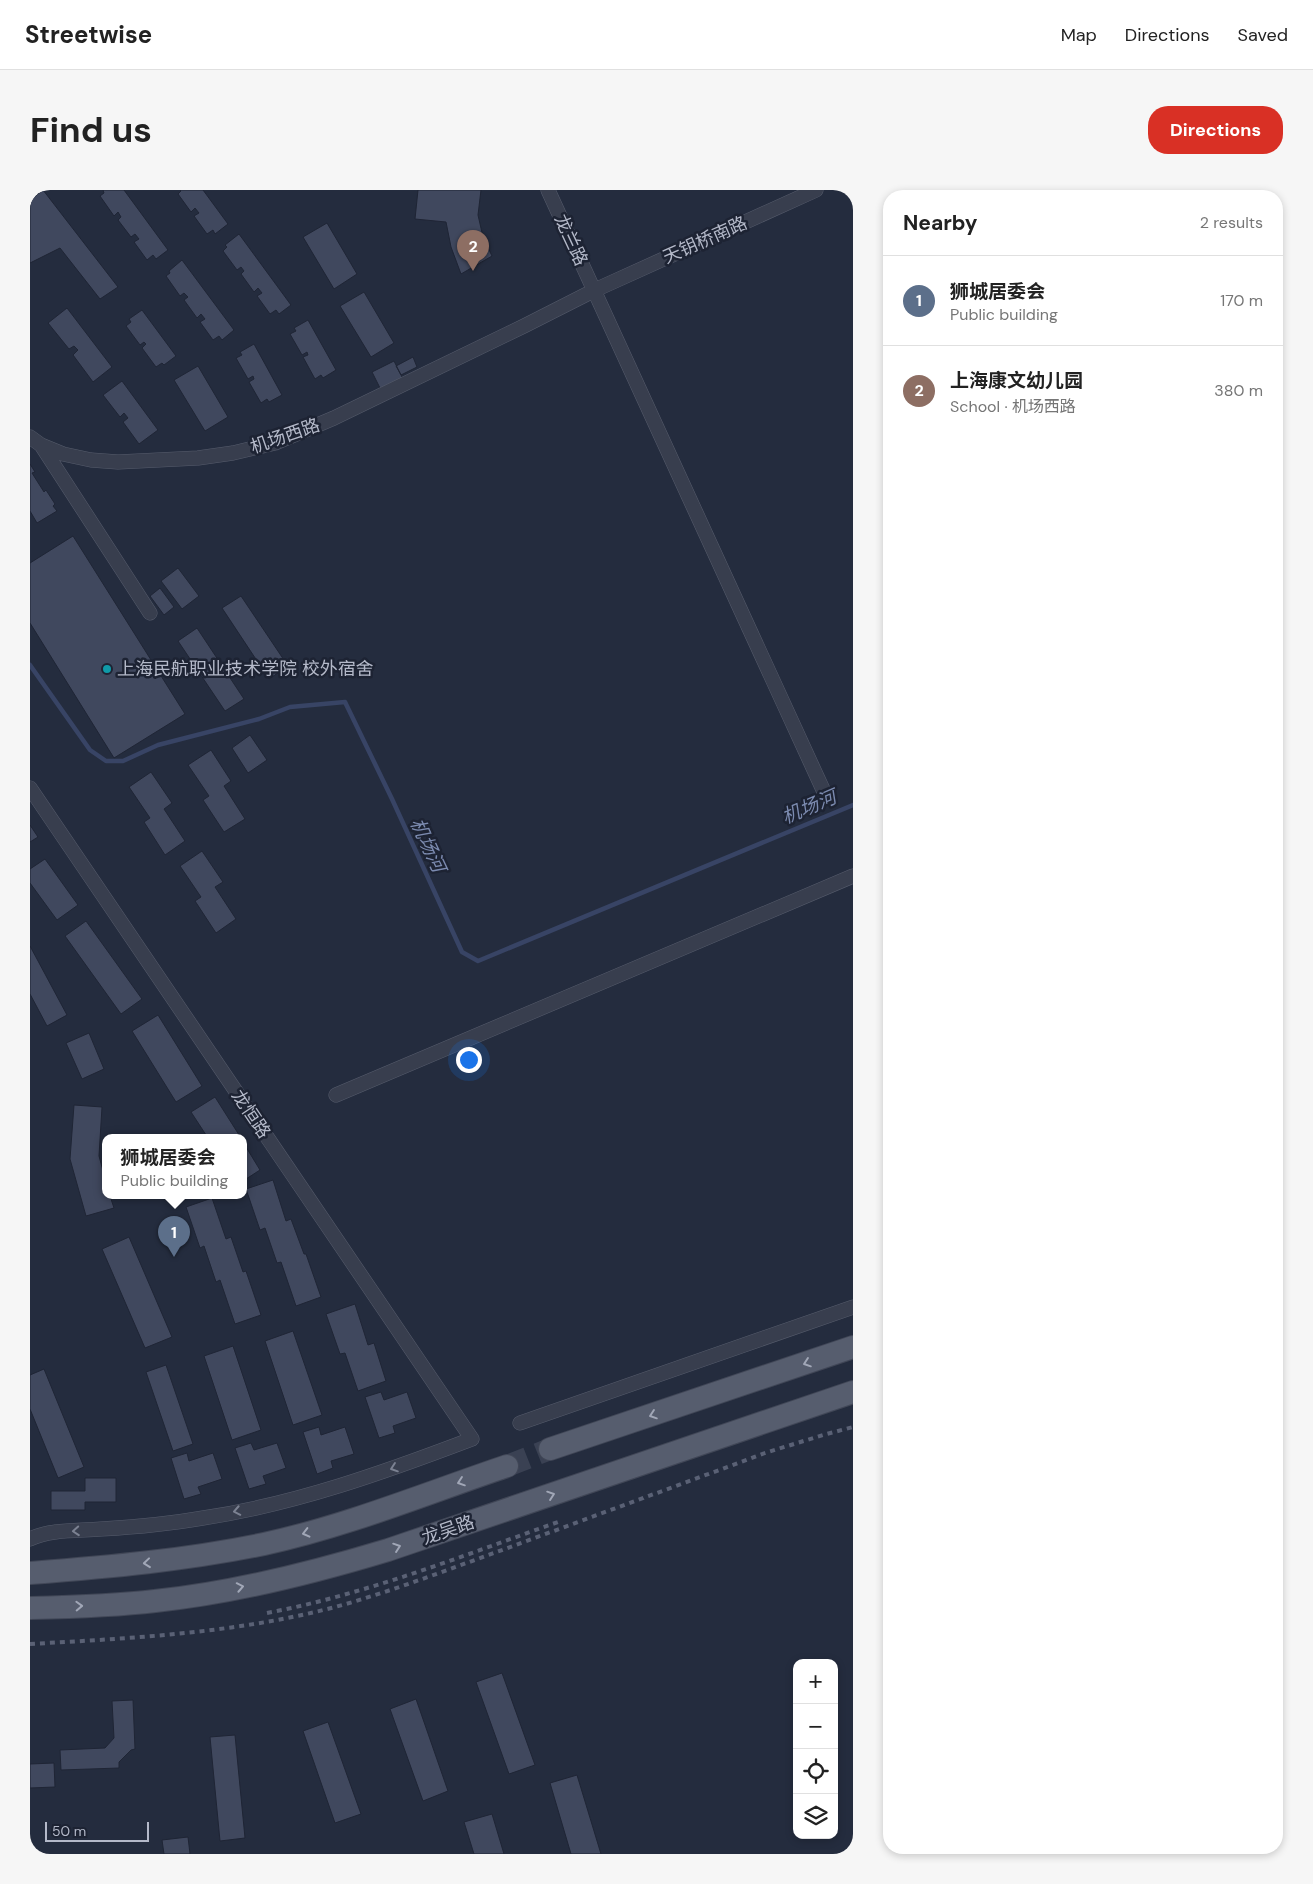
<!DOCTYPE html>
<html lang="en">
<head>
<meta charset="utf-8">
<style>
  :root { --surface:#fff; --page:#f6f6f6; --text:#222; --muted:#767676; --line:#e0e0e0; --accent:#d93025 }
  body { margin:0; font-family:"DM Sans","Noto Sans SC",sans-serif; background:var(--page); color:var(--text) }
  .controls { position:absolute; right:15px; bottom:15px; display:grid; overflow:hidden; border-radius:10px; box-shadow:0 2px 8px #0003 }
  .controls button { width:45px; height:45px; display:grid; place-items:center; padding:0; border:0; border-bottom:1px solid var(--line); background:var(--surface); color:var(--text); font:25px sans-serif }
  .scale { position:absolute; left:15px; bottom:12px; width:104px; box-sizing:border-box; padding-left:5px; border:2px solid #b4b9c9; border-top:0; font-size:14px; line-height:18px; white-space:nowrap; color:#b4b9c9; -webkit-text-stroke:4px #1d2333; paint-order:stroke }
  .you { position:absolute; left:438px; top:869px; width:18px; height:18px; margin:-12px; border:4px solid #fff; border-radius:50%; background:#1a73e8; box-shadow:0 0 0 8px #1a73e833 }
  .badge { display:grid; place-items:center; width:32px; height:32px; border-radius:50%; background:var(--accent); color:#fff; font-size:16px; font-weight:700 }
  .pin { position:absolute; translate:-50% -41px; filter:drop-shadow(0 1px 2px #0008) }
  .pin::after { content:''; position:absolute; top:26px; width:18px; height:15px; background:inherit; clip-path:polygon(0 0,100% 0,50% 100%) }
  .popup { position:absolute; left:72px; top:944px; width:145px; height:65px; box-sizing:border-box; display:grid; place-content:center; border-radius:10px; background:var(--surface); filter:drop-shadow(0 1px 4px #0005); font-size:16px; white-space:nowrap; color:var(--muted) }
  .popup b { font-size:19px; color:var(--text) }
  .popup::after { content:''; position:absolute; left:50%; top:100%; margin-left:-10px; border:10px solid transparent; border-top-color:var(--surface) }
  .list { margin:0; padding:0; list-style:none }
  h2 { display:flex; justify-content:space-between; align-items:center; height:65px; margin:0; padding:0 20px; font-size:21px }
  h2 small { font-size:16px; font-weight:400; color:var(--muted) }
  .list li { display:grid; grid-template-columns:32px 1fr auto; gap:15px; align-items:center; box-sizing:border-box; height:90px; padding:0 20px; border-top:1px solid var(--line) }
  .list b { display:block; font-size:19px; white-space:nowrap }
  .list p { margin:0; font-size:16px; white-space:nowrap; color:var(--muted) }
  .list em { font-size:16px; font-style:normal; color:var(--muted) }
  .icon { flex:none; width:28px; height:28px; fill:none; stroke:currentColor; stroke-width:2; stroke-linecap:round; stroke-linejoin:round }
  .map { position:relative; flex:none; width:823px; height:1664px; overflow:hidden; border-radius:20px }
  header { display:flex; align-items:center; gap:30px; box-sizing:border-box; height:70px; padding:0 25px; background:var(--surface); border-bottom:1px solid var(--line) }
  header strong { font-size:24px }
  nav { display:flex; gap:28px; margin-inline-start:auto; font-size:18px }
  .intro { display:flex; align-items:center; justify-content:space-between; box-sizing:border-box; height:120px; padding:0 30px }
  h1 { margin:0; font-size:35px }
  .button { padding:12px 22px; border-radius:20px; background:var(--accent); color:#fff; font-size:18px; font-weight:700 }
  main { display:flex; gap:30px; padding:0 30px }
  aside { flex:1; background:var(--surface); border-radius:20px; box-shadow:0 2px 8px #0003 }
  .map>svg:first-child { display:block }
  .lines { fill:none; stroke-linecap:round; stroke-linejoin:round }
  .stream { stroke:#384465; stroke-width:4.5 }
  .building { fill:#40485e; stroke:#1f2535 }
  .primary-tunnel { stroke:#3a4153; stroke-width:22; stroke-dasharray:22 11; stroke-linecap:butt }
  .minor-casing { stroke:#565c6c; stroke-width:15 }
  .primary-casing { stroke:#414757; stroke-width:24 }
  .minor { stroke:#383e4e; stroke-width:14 }
  .primary { stroke:#565d6e; stroke-width:22 }
  .rail { stroke:#5a6175; stroke-width:4; stroke-dasharray:5 5; stroke-linecap:butt }
  .oneway { stroke:#a1a7b7 }
  .oneway2 { stroke:#7c8292 }
  .culture-dot { fill:#0f9aa8; stroke:#1d2333; stroke-width:2 }
  .labels { text-anchor:middle; dominant-baseline:central; stroke-width:5; stroke-linejoin:round; paint-order:stroke }
  .street-label { font-size:18px; fill:#b4b9c9; stroke:#1d2333 }
  .poi-label { font-size:18px; fill:#b4b9c9; stroke:#1d2333; text-anchor:start }
  .water-label { font-size:19px; font-style:italic; fill:#7c8bb0; stroke:#1d2333 }
</style>
</head>
<body>
<header>
<strong>Streetwise</strong>
<nav><a>Map</a><a>Directions</a><a>Saved</a></nav>
</header>
<div class="intro"><h1>Find us</h1><a class="button">Directions</a></div>
<main>
<div class="map">
<svg width="823" height="1664" viewBox="0 0 823 1664">
  <rect width="100%" height="100%" fill="#242c3e"/>
  <g class="lines">
    <path class="stream" d="M 0,475 L 60,560 L 76,571 L 93,571 L 128,555 L 229,529 L 260,517 L 315,512 L 362,609 L 432,762 L 448,771 L 823,615"/>
  </g>
  <path class="building" d="M 13,0 L 88,97 L 70,109 L 30,58 L 0,73 L 0,10 Z
    M 73,0 L 94,0 L 138,60 L 126,69 L 123,65 L 117,70 L 104,52 L 109,49 L 105,44 L 101,47 L 88,30 L 91,27 L 88,22 L 84,26 L 70,6 L 74,3 Z
    M 150,0 L 173,0 L 198,34 L 185,44 L 183,40 L 177,44 L 164,26 L 169,23 L 165,18 L 161,22 L 148,4 L 151,1 Z
    M 388,0 L 451,0 L 448,25 L 453,47 L 462,66 L 431,84 L 421,57 L 416,32 L 385,29 Z
    M 297,33 L 327,84 L 304,99 L 273,47 Z
    M 209,44 L 261,115 L 249,124 L 246,120 L 240,124 L 227,106 L 232,103 L 228,98 L 224,102 L 211,84 L 214,81 L 211,77 L 207,80 L 193,61 L 197,57 L 195,55 Z
    M 152,70 L 204,140 L 192,150 L 189,146 L 183,150 L 170,132 L 175,129 L 171,124 L 167,128 L 154,110 L 158,107 L 154,103 L 150,106 L 136,86 L 140,83 L 139,81 Z
    M 334,102 L 364,153 L 341,167 L 310,116 Z
    M 37,118 L 82,177 L 63,192 L 43,165 L 48,160 L 44,156 L 39,159 L 18,133 Z
    M 112,120 L 146,166 L 134,175 L 132,173 L 126,177 L 112,158 L 116,154 L 114,152 L 110,155 L 96,136 L 101,132 L 99,129 Z
    M 278,130 L 306,180 L 293,188 L 291,185 L 285,189 L 273,167 L 278,165 L 277,162 L 272,165 L 260,144 L 266,141 L 264,138 Z
    M 224,154 L 252,205 L 239,212 L 237,209 L 231,213 L 219,192 L 224,189 L 223,186 L 218,189 L 206,168 L 212,165 L 210,162 Z
    M 383,167 L 387,177 L 371,185 L 366,176 Z
    M 364,171 L 373,189 L 351,200 L 342,182 Z
    M 168,176 L 198,227 L 175,241 L 144,190 Z
    M 92,191 L 128,240 L 109,254 L 93,232 L 98,228 L 94,223 L 90,227 L 73,205 Z
    M 0,274 L 5,282 L 2,283 L 14,302 L 16,300 L 25,314 L 23,316 L 27,321 L 7,333 L 0,321 Z
    M 43,346 L 155,524 L 84,568 L 0,433 L 0,373 Z
    M 148,378 L 169,406 L 152,419 L 131,391 Z
    M 130,398 L 144,417 L 134,425 L 120,406 Z
    M 211,406 L 258,476 L 239,489 L 192,418 Z
    M 167,438 L 214,509 L 195,521 L 148,451 Z
    M 220,545 L 237,570 L 218,583 L 202,558 Z
    M 181,560 L 201,591 L 194,596 L 215,629 L 194,642 L 173,610 L 179,606 L 158,575 Z
    M 121,582 L 142,613 L 134,619 L 155,651 L 135,665 L 114,632 L 120,628 L 99,597 Z
    M 0,635 L 8,647 L 0,652 Z
    M 172,661 L 193,692 L 185,697 L 206,729 L 186,743 L 165,711 L 171,707 L 150,676 Z
    M 15,669 L 48,715 L 27,730 L 0,693 L 0,679 Z
    M 56,731 L 112,809 L 91,824 L 35,746 Z
    M 0,756 L 37,825 L 17,836 L 0,804 Z
    M 128,825 L 172,896 L 146,912 L 102,841 Z
    M 59,843 L 74,879 L 52,889 L 36,853 Z
    M 185,907 L 211,948 L 178,948 L 161,922 Z
    M 44,915 L 72,917 L 69,966 L 75,988 L 75,1006 L 80,1006 L 84,1018 L 56,1026 L 40,969 Z
    M 213,952 L 230,980 L 213,991 Z
    M 243,990 L 256,1031 L 261,1029 L 274,1064 L 276,1064 L 291,1107 L 266,1116 L 251,1072 L 247,1073 L 235,1038 L 230,1040 L 216,999 Z
    M 182,1008 L 196,1049 L 201,1047 L 213,1082 L 216,1081 L 231,1125 L 205,1134 L 190,1090 L 186,1092 L 174,1056 L 170,1058 L 156,1017 Z
    M 99,1047 L 142,1147 L 115,1158 L 72,1059 Z
    M 325,1114 L 338,1155 L 344,1153 L 356,1191 L 328,1201 L 315,1163 L 310,1164 L 296,1124 Z
    M 263,1141 L 292,1225 L 263,1235 L 235,1151 Z
    M 203,1156 L 231,1240 L 202,1250 L 174,1166 Z
    M 136,1175 L 163,1254 L 143,1261 L 116,1182 Z
    M 14,1179 L 54,1277 L 28,1288 L 0,1219 L 0,1185 Z
    M 351,1202 L 354,1210 L 377,1202 L 386,1228 L 363,1236 L 365,1243 L 349,1248 L 335,1207 Z
    M 289,1237 L 291,1245 L 315,1237 L 324,1264 L 301,1271 L 303,1278 L 287,1284 L 273,1242 Z
    M 221,1253 L 224,1260 L 247,1253 L 256,1278 L 233,1286 L 236,1294 L 219,1299 L 205,1258 Z
    M 157,1263 L 159,1271 L 183,1263 L 192,1289 L 168,1297 L 171,1304 L 154,1309 L 141,1268 Z
    M 55,1288 L 86,1288 L 86,1312 L 55,1312 L 55,1320 L 21,1320 L 21,1301 L 55,1301 Z
    M 472,1483 L 505,1575 L 479,1584 L 446,1492 Z
    M 386,1509 L 418,1601 L 393,1611 L 360,1519 Z
    M 103,1510 L 105,1559 L 101,1560 L 89,1572 L 89,1578 L 31,1580 L 30,1560 L 75,1558 L 84,1548 L 82,1511 Z
    M 298,1532 L 331,1624 L 305,1633 L 273,1541 Z
    M 205,1545 L 215,1648 L 190,1651 L 180,1547 Z
    M 24,1573 L 25,1597 L 0,1598 L 0,1574 Z
    M 547,1585 L 571,1664 L 541,1664 L 520,1593 Z
    M 462,1624 L 474,1664 L 444,1664 L 434,1632 Z
    M 158,1647 L 160,1664 L 134,1664 L 132,1650 Z"/>
  <g class="lines">
    <path class="primary-tunnel" d="M 477,1276 L 520,1259"/>
    <g class="minor-casing">
      <path id="minor" d="M 518,0 L 795,604
        M 0,247 L 11,255 L 33,264 L 61,270 L 88,272 L 168,268 L 203,263 L 245,253 L 304,228 L 494,136 L 565,100 L 786,0
        M 11,255 L 120,423
        M 0,598 L 442,1249 C 355,1282 266,1314 173,1328 C 139,1334 105,1337 71,1339 C 48,1341 21,1339 0,1349
        M 306,905 L 823,686
        M 490,1233 L 823,1117"/>
    </g>
    <g class="primary-casing">
      <path id="primary" d="M 520,1259 L 823,1157
        M 0,1383 C 79,1377 157,1370 234,1354 C 317,1336 397,1303 477,1276
        M 0,1418 C 42,1417 83,1416 125,1411 C 204,1403 282,1383 358,1360 L 823,1202"/>
    </g>
    <use href="#minor" class="minor"/>
    <use href="#primary" class="primary"/>
    <path class="rail" d="M 237,1423 C 337,1404 432,1366 528,1332
      M 0,1454 C 105,1448 213,1443 316,1414 C 374,1397 430,1375 486,1355 C 569,1324 652,1294 735,1263 L 793,1245 L 823,1237"/>
  </g>
  <defs><path id="oneway-chevron" d="M-2-3.5L2.5 0L-2 3.5" fill="none" stroke-width="1.6" stroke-linecap="round" stroke-linejoin="round" transform="scale(1.25)"/></defs>
  <g class="oneway">
    <use href="#oneway-chevron" transform="translate(777 1173) rotate(161)"/>
    <use href="#oneway-chevron" transform="translate(623 1225) rotate(161)"/>
    <use href="#oneway-chevron" transform="translate(431 1292) rotate(161)"/>
    <use href="#oneway-chevron" transform="translate(521 1305) rotate(-19)"/>
    <use href="#oneway-chevron" transform="translate(276 1343) rotate(166)"/>
    <use href="#oneway-chevron" transform="translate(367 1357) rotate(-19)"/>
    <use href="#oneway-chevron" transform="translate(117 1373) rotate(174)"/>
    <use href="#oneway-chevron" transform="translate(210 1397) rotate(-11)"/>
    <use href="#oneway-chevron" transform="translate(49 1416) rotate(-2)"/>
  </g>
  <g class="oneway2">
    <use href="#oneway-chevron" transform="translate(364 1278) rotate(161)"/>
    <use href="#oneway-chevron" transform="translate(207 1321) rotate(169)"/>
    <use href="#oneway-chevron" transform="translate(46 1341) rotate(176)"/>
  </g>
  <circle class="culture-dot" cx="77" cy="479" r="5"/>
  <g class="labels">
    <g class="street-label">
      <text transform="translate(541 50) rotate(65)">龙兰路</text>
      <text transform="translate(675 50) rotate(-24)">天钥桥南路</text>
      <text transform="translate(255 246) rotate(-19)">机场西路</text>
      <text transform="translate(221 924) rotate(56)">龙恒路</text>
      <text transform="translate(418 1340) rotate(-19)">龙吴路</text>
    </g>
    <g class="poi-label">
      <text x="87" y="479">上海民航职业技术学院 校外宿舍</text>
    </g>
    <g class="water-label">
      <text transform="translate(779 617) rotate(-23)">机场河</text>
      <text transform="translate(398 655) rotate(65)">机场河</text>
    </g>
  </g>
</svg>
<div class="controls">
<button>+</button>
<button>−</button>
<button><svg class="icon" aria-label="locate" viewBox="0 0 24 24"><circle cx="12" cy="12" r="6"/><path d="M12 2v4M12 18v4M2 12h4M18 12h4"/></svg></button>
<button><svg class="icon" aria-label="layers" viewBox="0 0 24 24"><path d="M12 4l9 5-9 5-9-5zM3 14l9 5 9-5"/></svg></button>
</div>
<div class="scale">50 m</div>
<div class="you"></div>
<div class="pin badge" style="left:144px;top:1067px;background:#5c6f8a">1</div>
<div class="popup"><b>狮城居委会</b>Public building</div>
<div class="pin badge" style="left:443px;top:81px;background:#8d6e63">2</div>
</div>
<aside>
<h2>Nearby<small>2 results</small></h2>
<ul class="list">
<li><span class="badge" style="background:#5c6f8a">1</span><div><b>狮城居委会</b><p>Public building</p></div><em>170 m</em></li>
<li><span class="badge" style="background:#8d6e63">2</span><div><b>上海康文幼儿园</b><p>School · 机场西路</p></div><em>380 m</em></li>
</ul>
</aside>
</main>
</body>
</html>
